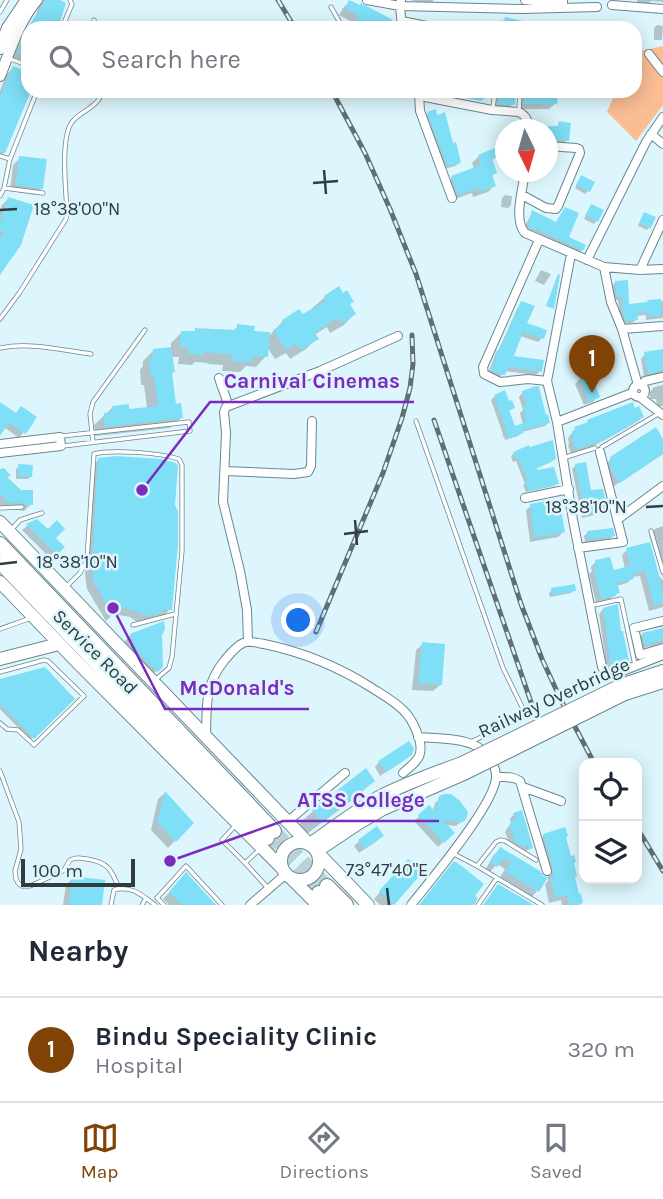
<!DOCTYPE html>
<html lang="en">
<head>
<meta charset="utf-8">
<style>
  :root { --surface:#fff; --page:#f6f6f7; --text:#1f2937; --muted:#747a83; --line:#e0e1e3; --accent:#814205 }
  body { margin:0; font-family:Karla,sans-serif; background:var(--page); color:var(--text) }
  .controls { position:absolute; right:21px; bottom:21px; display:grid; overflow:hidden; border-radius:14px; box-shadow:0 4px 18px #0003 }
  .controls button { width:63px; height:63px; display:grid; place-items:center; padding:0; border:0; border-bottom:2px solid var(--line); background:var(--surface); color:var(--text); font:35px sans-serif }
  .compass { position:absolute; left:495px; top:119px; width:63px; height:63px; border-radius:50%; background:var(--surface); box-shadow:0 4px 18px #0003; rotate:175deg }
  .scale { position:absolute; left:21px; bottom:18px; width:114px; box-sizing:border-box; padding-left:7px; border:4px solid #303c3f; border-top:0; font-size:19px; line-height:24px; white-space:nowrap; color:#303c3f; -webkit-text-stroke:5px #ddf6fd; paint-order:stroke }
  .you { position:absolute; left:299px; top:621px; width:24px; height:24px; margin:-18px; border:5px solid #fff; border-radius:50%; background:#1a73e8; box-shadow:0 0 0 10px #1a73e833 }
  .badge { display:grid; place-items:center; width:46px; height:46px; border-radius:50%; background:var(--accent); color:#fff; font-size:23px; font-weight:700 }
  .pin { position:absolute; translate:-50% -58px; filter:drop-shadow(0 2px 4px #0008) }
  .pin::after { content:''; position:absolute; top:37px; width:24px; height:21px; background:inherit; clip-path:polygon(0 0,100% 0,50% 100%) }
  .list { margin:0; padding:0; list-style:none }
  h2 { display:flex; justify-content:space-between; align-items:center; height:91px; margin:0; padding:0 28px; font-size:30px }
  h2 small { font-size:23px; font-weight:400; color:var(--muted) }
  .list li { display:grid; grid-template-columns:46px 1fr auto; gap:21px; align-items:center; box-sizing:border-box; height:105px; padding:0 28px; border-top:2px solid var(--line) }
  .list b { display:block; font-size:26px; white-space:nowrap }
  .list p { margin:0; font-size:23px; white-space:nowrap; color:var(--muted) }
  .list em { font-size:23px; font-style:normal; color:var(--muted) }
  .icon { flex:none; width:38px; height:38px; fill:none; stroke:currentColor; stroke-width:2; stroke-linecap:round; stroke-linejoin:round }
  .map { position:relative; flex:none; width:663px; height:905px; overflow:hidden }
  .search { position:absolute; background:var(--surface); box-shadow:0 4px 18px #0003; left:21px; right:21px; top:21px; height:77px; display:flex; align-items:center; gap:18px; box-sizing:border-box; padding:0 24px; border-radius:21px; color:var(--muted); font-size:26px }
  .sheet { height:196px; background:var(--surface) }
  nav { display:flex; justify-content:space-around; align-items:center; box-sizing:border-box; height:98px; border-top:2px solid var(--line); background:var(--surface); font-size:19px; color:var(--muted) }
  nav a { display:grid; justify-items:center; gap:4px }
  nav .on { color:var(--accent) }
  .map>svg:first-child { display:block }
  .green { fill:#fabd94 }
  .shadow { fill:#0003 }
  .building { fill:#7edff7 }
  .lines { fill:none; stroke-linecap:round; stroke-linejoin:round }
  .highway-tunnel { stroke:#bad1d7; stroke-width:14; stroke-dasharray:14 7; stroke-linecap:butt }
  .lane-casing { stroke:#6a878e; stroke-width:5 }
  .street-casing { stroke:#6a878e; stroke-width:10 }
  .secondary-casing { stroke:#6a878e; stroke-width:12 }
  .primary-casing { stroke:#6a878e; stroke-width:14 }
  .highway-casing { stroke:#6a878e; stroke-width:16 }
  .lane { stroke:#fff; stroke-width:3.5 }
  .street { stroke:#fff; stroke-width:8 }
  .secondary { stroke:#fff; stroke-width:10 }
  .primary { stroke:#fff; stroke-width:12 }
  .highway { stroke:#fff; stroke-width:14 }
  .rail-casing { stroke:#5f6f73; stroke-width:5 }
  .rail { stroke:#ddf6fd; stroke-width:2.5; stroke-dasharray:8; stroke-linecap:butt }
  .primary-bridge-casing { stroke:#6a878e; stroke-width:14; stroke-linecap:butt }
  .primary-bridge { stroke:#fff; stroke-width:12 }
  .ticks { fill:none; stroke:#303c3f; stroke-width:2.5 }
  .labels { text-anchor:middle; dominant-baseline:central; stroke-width:5; stroke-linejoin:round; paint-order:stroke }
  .street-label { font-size:19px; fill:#303c3f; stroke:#ddf6fd }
  .ticks-label { font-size:18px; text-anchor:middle; fill:#303c3f; stroke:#ddf6fd; stroke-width:5; stroke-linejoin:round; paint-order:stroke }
  .leader { fill:none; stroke:#7b2cbf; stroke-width:2.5 }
  .callout-dot { fill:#7b2cbf; stroke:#ddf6fd; stroke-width:2.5 }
  .callout-label { font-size:21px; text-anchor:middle; font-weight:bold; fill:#7b2cbf; stroke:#ddf6fd; stroke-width:5; stroke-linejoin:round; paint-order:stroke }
</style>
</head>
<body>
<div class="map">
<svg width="663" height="905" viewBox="0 0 663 905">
  <rect width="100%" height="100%" fill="#ddf6fd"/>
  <path class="green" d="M 663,46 L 663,105 L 636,141 L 607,112 L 616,91 L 635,91 L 635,52 Z"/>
  <path class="shadow" d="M 43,0 L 56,0 L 56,28 L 28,28 L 28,67 L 12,60 L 26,30 L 34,20 L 40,3 Z
    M 411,0 L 434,0 L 430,4 L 423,4 Z
    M 637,0 L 663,0 L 663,2 L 651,1 L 647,5 L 637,5 Z
    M 350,1 L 390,27 L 390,28 L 351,28 L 354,23 L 339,15 L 343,8 Z
    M 657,25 L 663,26 L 662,40 L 654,40 L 654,28 Z
    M 638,46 L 642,47 L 640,54 L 635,53 Z
    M 13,68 L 28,74 L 29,91 L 4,152 L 0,156 L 0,91 L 6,75 Z
    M 438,91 L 438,95 L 479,103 L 474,107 L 436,97 L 438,91 L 485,91 L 483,98 L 481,101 L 481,99 Z
    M 491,91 L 556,91 L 556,103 L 549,109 L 518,109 L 519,96 L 514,93 L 513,104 L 507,110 L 493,109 L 494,97 L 490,92 Z
    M 428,114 L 459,163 L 455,166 L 444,169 L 425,117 Z
    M 560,123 L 567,140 L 563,144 L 548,143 L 548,130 L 535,130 L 537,127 L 555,128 Z
    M 479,156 L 496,156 L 491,161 L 495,173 L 491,177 L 494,186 L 488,192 L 473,197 L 472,193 L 452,200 L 446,184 L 452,178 L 474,169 L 472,163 Z
    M 20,158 L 42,188 L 35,195 L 10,191 L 13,165 Z
    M 579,180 L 588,191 L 585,194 L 575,188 Z
    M 505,195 L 512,196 L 511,205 L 508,208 L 501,207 L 502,198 Z
    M 8,199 L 0,271 L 0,211 L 2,205 Z
    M 589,209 L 596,221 L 594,224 L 584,219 Z
    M 532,213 L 567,238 L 582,250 L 579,253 L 533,231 L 531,232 L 527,230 L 525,226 Z
    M 642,217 L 650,227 L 647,230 L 638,226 Z
    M 541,270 L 551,274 L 544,285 L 535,281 Z
    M 616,282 L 627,306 L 646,304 L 648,302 L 663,301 L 663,318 L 646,320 L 646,315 L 636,316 L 636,320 L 632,323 L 622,324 L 620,318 L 618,300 L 614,301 L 612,286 Z
    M 325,297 L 348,305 L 354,314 L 344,325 L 330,333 L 327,327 L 314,335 L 316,339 L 306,349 L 290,359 L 286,353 L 275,359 L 267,347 L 266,356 L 256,367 L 246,366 L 240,372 L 222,371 L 223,365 L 207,364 L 208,363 L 195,362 L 192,365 L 178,364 L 179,357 L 171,357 L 174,406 L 181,418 L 170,428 L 95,436 L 94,425 L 113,407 L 128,410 L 147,408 L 144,385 L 141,385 L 140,370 L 143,366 L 143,361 L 153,351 L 171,349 L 171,343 L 182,332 L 193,333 L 196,330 L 232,332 L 238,326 L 268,337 L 283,321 L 302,317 Z
    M 522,303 L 525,324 L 542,338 L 538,342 L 520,336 L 511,357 L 540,371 L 536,375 L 505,371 L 499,378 L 488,374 L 496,352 L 499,349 L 518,307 Z
    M 663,351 L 663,378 L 659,374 L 644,377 L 641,359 L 645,354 Z
    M 580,379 L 597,397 L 593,402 L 584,405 L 575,384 Z
    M 663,385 L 663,406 L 657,406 L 656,399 L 650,399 L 650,392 L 654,387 Z
    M 538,389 L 545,417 L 549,422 L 545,426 L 522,432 L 518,436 L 505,440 L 504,436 L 502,437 L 503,434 L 491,400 L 495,396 L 513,408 L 508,412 L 514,429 L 523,425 L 520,413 L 523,410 L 519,397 L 522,393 Z
    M 0,404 L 15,414 L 35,418 L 19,438 L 4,427 L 0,433 Z
    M 642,417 L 637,422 L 590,448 L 571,453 L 568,446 L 569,444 L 568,438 L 575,429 L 584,425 L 588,422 Z
    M 663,441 L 663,454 L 614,486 L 607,476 L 606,464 L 611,459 Z
    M 514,453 L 555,459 L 551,462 L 535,469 L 536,472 L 557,483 L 554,486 L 526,492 L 523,485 L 525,484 L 516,461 L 513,462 L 511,456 Z
    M 99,459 L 170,609 L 164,616 L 156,616 L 153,619 L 137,622 L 130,617 L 113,614 L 106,621 L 87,589 L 85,574 L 92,466 Z
    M 576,465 L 590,492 L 606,510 L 603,513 L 582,518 L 572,469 Z
    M 19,466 L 31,476 L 28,479 L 16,479 L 16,469 Z
    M 4,470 L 9,476 L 6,479 L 31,504 L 24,511 L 0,507 L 0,471 Z
    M 531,506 L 563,532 L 558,537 L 530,542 L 526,510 Z
    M 37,521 L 63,547 L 51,559 L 22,530 L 27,526 Z
    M 663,526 L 663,578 L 649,535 L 655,529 Z
    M 587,533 L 613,536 L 610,539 L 585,542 L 584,536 Z
    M 627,550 L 663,580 L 663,607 L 649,611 L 640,576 L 633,577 L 627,583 L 616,586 L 618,592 L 609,600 L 596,603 L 589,574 L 592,571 L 591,567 L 596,561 L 612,572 L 625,569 L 622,555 Z
    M 552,590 L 574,590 L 571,593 L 550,597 L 549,593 Z
    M 603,609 L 620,633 L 627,661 L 623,665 L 607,670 L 599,614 Z
    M 663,629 L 663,643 L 640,649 L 638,639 L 643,634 Z
    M 131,635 L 160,635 L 161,667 L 150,677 L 128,652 L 124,642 Z
    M 423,644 L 440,685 L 433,691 L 412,690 L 416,650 Z
    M 0,680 L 72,699 L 30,740 L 0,709 Z
    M 411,754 L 405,760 L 380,776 L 375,767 L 379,762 Z
    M 373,781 L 358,796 L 304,836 L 297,826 L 313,811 Z
    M 165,793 L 192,823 L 168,848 L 151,830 L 158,799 Z
    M 441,798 L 465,819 L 456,826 L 446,825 L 453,833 L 438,847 L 414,821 L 429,807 L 433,811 L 435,803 Z
    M 514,814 L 531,847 L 524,853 L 522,849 L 517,851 L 511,847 L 505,832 L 511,823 L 510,819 Z
    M 544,835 L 564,838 L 573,878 L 581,903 L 579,905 L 562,905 L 561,900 L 549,903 L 545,884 L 548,881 L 548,874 L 538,841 Z
    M 359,841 L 377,841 L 359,853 L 354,846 Z
    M 500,849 L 537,891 L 531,898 L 499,879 L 505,869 L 497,864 L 489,873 L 485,870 L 493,856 Z
    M 401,868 L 420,872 L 392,905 L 380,905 L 374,899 Z
    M 186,875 L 214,905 L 169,905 L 163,899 Z
    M 73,878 L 101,905 L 63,905 L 66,885 Z"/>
  <path class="building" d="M 45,0 L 60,0 L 66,3 L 58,28 L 28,28 L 35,16 L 37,16 Z
    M 349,0 L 360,5 L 361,3 L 393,20 L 388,28 L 358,28 L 354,26 L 359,16 L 345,8 Z
    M 505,17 L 543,25 L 543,28 L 499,28 L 501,20 L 504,21 Z
    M 28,28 L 28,57 L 17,53 Z
    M 13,66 L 28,72 L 28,91 L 31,91 L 5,153 L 0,152 L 0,97 Z
    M 440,91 L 487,91 L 485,99 L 483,99 L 482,101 L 444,94 L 440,93 Z
    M 499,91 L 516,91 L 515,105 L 498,104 Z
    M 524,91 L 558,91 L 557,104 L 524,104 Z
    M 436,109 L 437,115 L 445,112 L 453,143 L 456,142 L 461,163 L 447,166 L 427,112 Z
    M 559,121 L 571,123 L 569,141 L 548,139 L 548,126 L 558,126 Z
    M 495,148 L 498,157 L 492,159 L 497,173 L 492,175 L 496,186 L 479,192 L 478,188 L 458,195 L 451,176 L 481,165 L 478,155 Z
    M 19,156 L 47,159 L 43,189 L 16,185 Z
    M 581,175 L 595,182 L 590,192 L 576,185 Z
    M 8,197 L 34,205 L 21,245 L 0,275 L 0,239 L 4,233 L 0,231 L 0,222 Z
    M 591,204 L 604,210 L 598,222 L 585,216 Z
    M 565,207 L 579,213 L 569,237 L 586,245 L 583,251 L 536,229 L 536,230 L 529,228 L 528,225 L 532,210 L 556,222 Z
    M 644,212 L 656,217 L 651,228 L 639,223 Z
    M 558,274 L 560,275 L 554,309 L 546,306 Z
    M 628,280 L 629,304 L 648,302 L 647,300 L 661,299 L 662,315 L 649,317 L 649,312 L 637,313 L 638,320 L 626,321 L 623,314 L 622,297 L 617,298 L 615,281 Z
    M 339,286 L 343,293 L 347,290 L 354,302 L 350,304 L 356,314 L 341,324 L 338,318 L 327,324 L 327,325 L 315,333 L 319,339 L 301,350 L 296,344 L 286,350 L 273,330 L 284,323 L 282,320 L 299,309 L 303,314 L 327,300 L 324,296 Z
    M 521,301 L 535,306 L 527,323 L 547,330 L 544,339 L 523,332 L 514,356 L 544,360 L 542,372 L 508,367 L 505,375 L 501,375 L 491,370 L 500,346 L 501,347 Z
    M 237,324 L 255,326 L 254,331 L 270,332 L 268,357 L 253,356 L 252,362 L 232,361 L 232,355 L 204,352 L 204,355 L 188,354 L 188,347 L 180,347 L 181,331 L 195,331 L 195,328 L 237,330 Z
    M 171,347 L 175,372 L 172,373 L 176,404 L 181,403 L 183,418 L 105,427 L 104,413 L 113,412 L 112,406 L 129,404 L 129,409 L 158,406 L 154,375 L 151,376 L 149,358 L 153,357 L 153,349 Z
    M 663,349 L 663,371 L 648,374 L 644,352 Z
    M 590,374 L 600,397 L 589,402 L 579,378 Z
    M 536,386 L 539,387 L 546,415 L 548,414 L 550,423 L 523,430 L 524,433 L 509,438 L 508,434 L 506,434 L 505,430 L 506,430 L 494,395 L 505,390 L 509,401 L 512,400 L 515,408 L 509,410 L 515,426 L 526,422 L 523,407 L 527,406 L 522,391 Z
    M 0,402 L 16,413 L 21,406 L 37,417 L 26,434 L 9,423 L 0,436 Z
    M 633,402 L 635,408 L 639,406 L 644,417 L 605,440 L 576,449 L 571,439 L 573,439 L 572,431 L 575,430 L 574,427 L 588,422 L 587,420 Z
    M 656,427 L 663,439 L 663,454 L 620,483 L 612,471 L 609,460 L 611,459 L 610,457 Z
    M 553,440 L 556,459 L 537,468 L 537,470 L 554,467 L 559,484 L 529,491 L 525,481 L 527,480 L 519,459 L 516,460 L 513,452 L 529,445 L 530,447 Z
    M 116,456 L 161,459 L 176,463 L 178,466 L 175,505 L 178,511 L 178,544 L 172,610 L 161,610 L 162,613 L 144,616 L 137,611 L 122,608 L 113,616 L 93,581 L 92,567 L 98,458 Z
    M 586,462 L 591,490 L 603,489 L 608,510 L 585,515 L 575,464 Z
    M 18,464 L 33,465 L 32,477 L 18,476 Z
    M 4,468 L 11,476 L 6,476 L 21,490 L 33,490 L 33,505 L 26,505 L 22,503 L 9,503 L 0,494 L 0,469 Z
    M 559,499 L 565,532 L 534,538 L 530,504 Z
    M 37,519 L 48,529 L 57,520 L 65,529 L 56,538 L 65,547 L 57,555 L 26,524 Z
    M 613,528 L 615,536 L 588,540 L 587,531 Z
    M 650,542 L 663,590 L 663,604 L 654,606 L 645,571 L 633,574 L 634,579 L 617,583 L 620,593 L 616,594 L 616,596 L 601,599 L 593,567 L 597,566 L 595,560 L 610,557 L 614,570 L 629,566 L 629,564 L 630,564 L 626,548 Z
    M 575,584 L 576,591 L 552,595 L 551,588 Z
    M 618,604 L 621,631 L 623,631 L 629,661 L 613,667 L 611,667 L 603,608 Z
    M 164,621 L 165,629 L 162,635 L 163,667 L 158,672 L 131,646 L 134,644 L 130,634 Z
    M 663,628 L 663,640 L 645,646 L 642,633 Z
    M 422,642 L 445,644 L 442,685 L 418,683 Z
    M 45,667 L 75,699 L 34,739 L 0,704 L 0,679 Z
    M 409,741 L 414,748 L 412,755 L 386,772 L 378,761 Z
    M 366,768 L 375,781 L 321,822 L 312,810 Z
    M 165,791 L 194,823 L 176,842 L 157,822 Z
    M 444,794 L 451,794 L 460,801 L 468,812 L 466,819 L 463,822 L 443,820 L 455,833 L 444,843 L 418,815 L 429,805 L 435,811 L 439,796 Z
    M 522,810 L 533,848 L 529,850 L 527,845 L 523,847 L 515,842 L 509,825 L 511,824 L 510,821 L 516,819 L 513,813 Z
    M 377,826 L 384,836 L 365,849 L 358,840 Z
    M 565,827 L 568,836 L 566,837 L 571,856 L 574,855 L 576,862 L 574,863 L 577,876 L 575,877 L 579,894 L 581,893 L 583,903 L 576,905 L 569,905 L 567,895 L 555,898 L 550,877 L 553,878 L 553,869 L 543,834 Z
    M 500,847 L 540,871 L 543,876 L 548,877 L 539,892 L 505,872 L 511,862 L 504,858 L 497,867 L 490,863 Z
    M 408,859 L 423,872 L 394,905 L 379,891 Z
    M 453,862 L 456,862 L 463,867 L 484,884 L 475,896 L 478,898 L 474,905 L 419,905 Z
    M 186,872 L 216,905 L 182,905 L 169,892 Z
    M 72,876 L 105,880 L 102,905 L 69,905 Z
    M 498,884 L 534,905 L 483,905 Z"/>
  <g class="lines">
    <path class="highway-tunnel" d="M 274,831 L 327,886
      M 267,838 L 319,893"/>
    <g class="lane-casing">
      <path id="lane" d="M 331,7 L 343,28
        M 0,12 L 7,0
        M 94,20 L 94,28
        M 62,28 L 72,4 L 70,0
        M 10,59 L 28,65
        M 493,108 L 495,91
        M 519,110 L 520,91
        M 0,156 L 10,159
        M 4,188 L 43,193
        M 0,196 L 4,188 L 10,159 L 37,91
        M 0,319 L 20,292 L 66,219 L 67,211 C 66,191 60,138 72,122 C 81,110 99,108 102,91
        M 0,348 C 30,342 60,350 91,354
        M 416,421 L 503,668 L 526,715 L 471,742
        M 62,436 L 189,422 L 190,431 L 63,446
        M 93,442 L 90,414 L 93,402 L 145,330
        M 602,447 L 658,414
        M 563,458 L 595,448
        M 0,508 L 22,507
        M 11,530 L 20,520 L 42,513
        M 651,531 L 663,572
        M 67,586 L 80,573 L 87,559 L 94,454 C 112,449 161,453 179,459 L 182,465 L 182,551 L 172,657 L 169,668 L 155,680
        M 590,606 L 621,599 L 635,665
        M 133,625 L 175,614
        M 0,629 L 31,618
        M 0,672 L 44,660 L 48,661 L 84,696 L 34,745 L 18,730 L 7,729 L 0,723
        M 0,771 L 19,822 L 21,849 L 15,871 L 16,879 L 18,883 L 22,886 L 30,886 L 61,872 L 64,870 L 70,860 C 77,857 80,858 87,859 C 108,862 112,870 119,889
        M 236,825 L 222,840 L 245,863
        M 260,849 L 245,863 L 268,888
        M 454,854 L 477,866 L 542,905
        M 477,866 L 496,842 L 500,840 L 505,841 L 536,860
        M 111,905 L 114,890 C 131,885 142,895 155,905
        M 142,905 L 146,898
        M 164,905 L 157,898 L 186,866 L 222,905
        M 478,905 L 497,878"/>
    </g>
    <g class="street-casing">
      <path id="street" d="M 367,0 L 400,6 L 523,9 L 597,7
        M 401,0 L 400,6 L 402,28
        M 525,0 L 563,3 L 563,0
        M 612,5 L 663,9
        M 402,21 L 436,28
        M 649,54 L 663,72
        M 416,91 L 419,95 L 425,97 L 492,110 L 519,112 C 527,116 528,121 529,130
        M 419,95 L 420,111 L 452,198
        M 651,134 L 663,144
        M 525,172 C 523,188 513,220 525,233 L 604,267 L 640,270 L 663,269
        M 522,195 L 546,208 L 556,209 L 558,206 L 580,153 L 579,149 L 576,148 L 548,146
        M 539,240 L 483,367 L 484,374 L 500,382 L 528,379 L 547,381
        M 571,254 L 547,381 L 557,422 L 573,520 L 602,667 C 605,673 608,674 615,674 L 663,655
        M 587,260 L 646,142 L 663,117
        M 604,267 L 611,302 L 622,329 L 638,385
        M 640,270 L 663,220
        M 622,329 L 663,326
        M 219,378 C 222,389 226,395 228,406
        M633 391a6 6 0 1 1 12 0a6 6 0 1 1-12 0Z
        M 642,386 L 645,381 L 663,377
        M 640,397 L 663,415
        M 557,422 L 632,393
        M 0,444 L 60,437 L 61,446 L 0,453
        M 225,471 L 294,474 L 308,472 L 311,466 L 312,421
        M 525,498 L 569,489
        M 617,520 L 663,486
        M 578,548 L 623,542 L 600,452
        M 663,621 L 634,628 L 640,655 L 663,648
        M 248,642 L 247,610 L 240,571 L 223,502 L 226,433 L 224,412 L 226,407 L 320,371 L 398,336
        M 206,737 C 207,707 204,686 224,661 C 229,655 235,647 243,643 C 249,640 257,643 264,644 C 303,652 339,667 372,688 C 383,695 394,701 403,710 C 412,718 423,741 420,753 C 419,761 408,768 403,773
        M 497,777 C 505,777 513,776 520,781 L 547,871
        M 523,787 L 561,801
        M 287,822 L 345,773
        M 250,905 L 286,874
        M 411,905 C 429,882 497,802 496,776 C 496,764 486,752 476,746 C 462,738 434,738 418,737"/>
    </g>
    <g class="secondary-casing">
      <path id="secondary" d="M 0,76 C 10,51 19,21 37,0"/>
    </g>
    <g class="primary-casing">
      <path id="primary" d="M 0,48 L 8,28 L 27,0
        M 0,522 L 308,843
        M 0,582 L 78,663 L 282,868
        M 0,659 L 59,644
        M 621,685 L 663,671
        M 625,694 L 663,682
        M281 861a19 19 0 1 1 38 0a19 19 0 1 1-38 0Z
        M 310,844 C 333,828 355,811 379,797 C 406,783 434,773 462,763
        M 317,851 L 359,823 L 383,809 L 466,773
        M 318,853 L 368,905
        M 292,879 L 318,905"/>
    </g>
    <g class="highway-casing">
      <path id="highway" d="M 0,544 L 274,831
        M 0,562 L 190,761 L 267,838
        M 327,886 L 346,905
        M 319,893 L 331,905"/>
    </g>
    <use href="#lane" class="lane"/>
    <use href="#street" class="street"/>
    <use href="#secondary" class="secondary"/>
    <use href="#primary" class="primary"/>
    <use href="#highway" class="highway"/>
    <g class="rail-casing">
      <path id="rail" d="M 278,0 L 295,28
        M 332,91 L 365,153 L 390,209 L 416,274 L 521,604 L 542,659 L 561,700 L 594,763
        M 434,420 L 533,708
        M 316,632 L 383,473 L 402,418 L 410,388 L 413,364 L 412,335
        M 637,828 L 663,871"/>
    </g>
    <use href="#rail" class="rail"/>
    <g class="primary-bridge-casing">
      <path id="primary-bridge" d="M 462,763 L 621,685
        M 466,773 L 625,694"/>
    </g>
    <use href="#primary-bridge" class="primary-bridge"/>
  </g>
  <path class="ticks" d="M 324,170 L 326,194M 313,183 L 338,181M 0,210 L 17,209M 646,507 L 663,506M 355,520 L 357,545M 344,534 L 368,531M 0,564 L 17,562M 387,888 L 389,905"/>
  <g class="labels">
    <g class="street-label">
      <text transform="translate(95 652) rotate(45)">Service Road</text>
      <text transform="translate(554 698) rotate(-25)">Railway Overbridge</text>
    </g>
  </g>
  <g class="ticks-label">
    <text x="77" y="215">18°38'00"N</text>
    <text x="586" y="513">18°38'10"N</text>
    <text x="77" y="568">18°38'10"N</text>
    <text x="387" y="876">73°47'40"E</text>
  </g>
  <path class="leader" d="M142 490L210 402H414M113 608L165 709H309M170 861L283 821H439"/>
  <g class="callout-dot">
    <circle cx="142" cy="490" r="7"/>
    <circle cx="113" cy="608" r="7"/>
    <circle cx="170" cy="861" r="7"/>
  </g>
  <g class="callout-label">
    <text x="312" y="388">Carnival Cinemas</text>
    <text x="237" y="695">McDonald's</text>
    <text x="361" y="807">ATSS College</text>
  </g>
</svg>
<div class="controls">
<button><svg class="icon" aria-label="locate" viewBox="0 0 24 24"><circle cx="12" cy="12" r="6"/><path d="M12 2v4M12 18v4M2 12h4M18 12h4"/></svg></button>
<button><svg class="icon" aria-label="layers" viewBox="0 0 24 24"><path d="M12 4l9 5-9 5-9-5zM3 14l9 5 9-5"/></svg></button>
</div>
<svg class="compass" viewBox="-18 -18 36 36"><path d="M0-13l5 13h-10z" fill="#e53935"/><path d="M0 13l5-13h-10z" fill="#747a83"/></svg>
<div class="scale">100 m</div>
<div class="you"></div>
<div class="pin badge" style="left:592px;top:393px">1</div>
<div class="search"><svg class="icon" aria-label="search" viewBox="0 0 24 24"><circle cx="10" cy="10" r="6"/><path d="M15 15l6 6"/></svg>Search here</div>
</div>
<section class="sheet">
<h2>Nearby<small></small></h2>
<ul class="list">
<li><span class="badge">1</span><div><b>Bindu Speciality Clinic</b><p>Hospital</p></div><em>320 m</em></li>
</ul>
</section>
<nav>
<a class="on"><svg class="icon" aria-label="map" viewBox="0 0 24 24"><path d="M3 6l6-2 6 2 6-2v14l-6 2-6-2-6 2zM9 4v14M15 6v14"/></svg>Map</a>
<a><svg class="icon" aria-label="directions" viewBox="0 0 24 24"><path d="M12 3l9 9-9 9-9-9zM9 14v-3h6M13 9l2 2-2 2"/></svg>Directions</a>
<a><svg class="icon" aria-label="saved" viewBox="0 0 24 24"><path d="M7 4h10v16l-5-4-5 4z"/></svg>Saved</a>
</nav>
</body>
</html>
